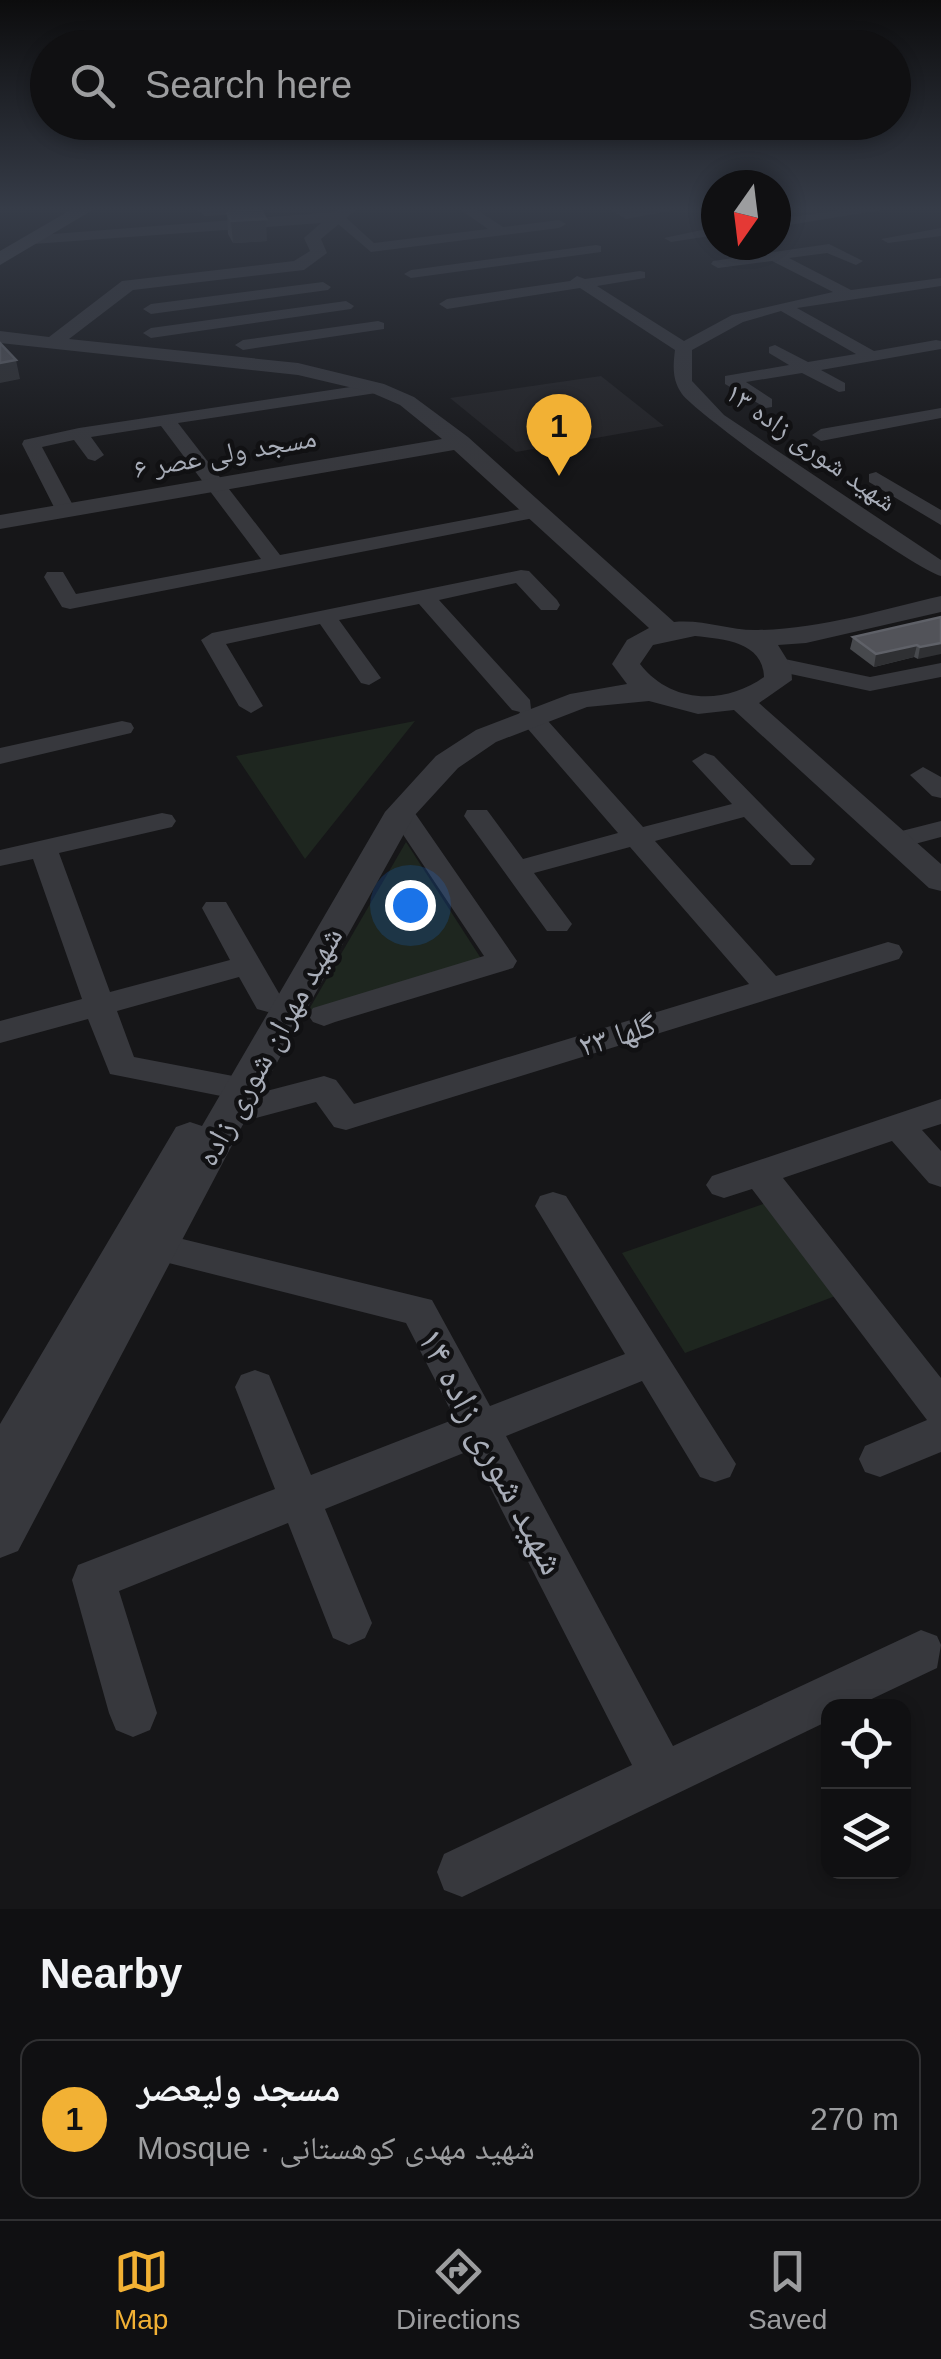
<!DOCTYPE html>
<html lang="en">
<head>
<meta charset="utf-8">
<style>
  :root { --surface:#101012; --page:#1e1e20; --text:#f1f3f6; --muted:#9c9d9f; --line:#303032; --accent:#f2b134 }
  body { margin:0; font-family:Helvetica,"Noto Naskh Arabic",sans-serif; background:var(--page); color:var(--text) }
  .controls { position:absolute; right:30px; bottom:30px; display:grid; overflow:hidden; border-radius:20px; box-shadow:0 5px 15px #0003 }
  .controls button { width:90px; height:90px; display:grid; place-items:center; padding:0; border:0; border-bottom:2px solid var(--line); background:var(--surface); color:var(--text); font:50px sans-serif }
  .compass { position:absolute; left:701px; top:170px; width:90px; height:90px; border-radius:50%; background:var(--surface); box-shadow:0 5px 15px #0003; rotate:194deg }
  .you { position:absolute; left:410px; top:905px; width:35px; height:35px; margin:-25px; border:8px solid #fff; border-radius:50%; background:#1a73e8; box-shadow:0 0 0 15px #1a73e833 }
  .badge { display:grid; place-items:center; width:65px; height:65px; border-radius:50%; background:var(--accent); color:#111; font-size:32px; font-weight:700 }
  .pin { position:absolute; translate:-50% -82px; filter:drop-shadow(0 2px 5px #0008) }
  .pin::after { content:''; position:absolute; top:52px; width:35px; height:30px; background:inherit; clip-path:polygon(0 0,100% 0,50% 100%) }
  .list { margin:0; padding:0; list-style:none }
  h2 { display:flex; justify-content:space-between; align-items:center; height:130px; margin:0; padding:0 40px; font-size:42px }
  h2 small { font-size:32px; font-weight:400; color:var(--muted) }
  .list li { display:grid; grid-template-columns:65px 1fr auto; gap:30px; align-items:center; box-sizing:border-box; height:160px; margin:0 20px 20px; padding:0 20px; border:2px solid var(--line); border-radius:20px }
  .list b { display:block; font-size:38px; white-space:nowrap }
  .list p { margin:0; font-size:32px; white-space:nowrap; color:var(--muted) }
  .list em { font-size:32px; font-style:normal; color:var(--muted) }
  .icon { flex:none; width:55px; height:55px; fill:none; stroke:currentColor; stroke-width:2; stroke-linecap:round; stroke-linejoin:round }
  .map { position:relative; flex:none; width:941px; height:1909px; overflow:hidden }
  .search { position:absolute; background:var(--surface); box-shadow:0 5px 15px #0003; left:30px; right:30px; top:30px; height:110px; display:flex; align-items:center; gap:25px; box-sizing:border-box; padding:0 35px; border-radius:55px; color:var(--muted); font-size:38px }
  .sheet { height:310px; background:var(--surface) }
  nav { display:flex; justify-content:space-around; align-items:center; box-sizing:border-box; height:140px; border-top:2px solid var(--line); background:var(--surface); font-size:28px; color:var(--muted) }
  nav a { display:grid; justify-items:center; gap:5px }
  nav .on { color:var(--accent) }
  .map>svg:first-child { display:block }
  .built { fill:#222225 }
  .green { fill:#1e261f }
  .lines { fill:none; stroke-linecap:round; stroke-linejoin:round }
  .minor { fill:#37383d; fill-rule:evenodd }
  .tertiary { fill:#37383d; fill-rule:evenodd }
  .secondary { fill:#45474d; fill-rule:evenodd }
  .wall { fill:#47494d }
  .shaded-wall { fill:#2f3033 }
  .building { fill:#525359; stroke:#5f6168; stroke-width:2.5 }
  .labels { text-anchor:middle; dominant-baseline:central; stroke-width:9; stroke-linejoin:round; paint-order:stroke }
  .far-street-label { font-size:28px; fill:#a8adb8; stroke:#111113 }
  .street-label { font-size:32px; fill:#a8adb8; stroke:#111113 }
  .near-street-label { font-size:38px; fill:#a8adb8; stroke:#111113 }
</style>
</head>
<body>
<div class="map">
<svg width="941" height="1909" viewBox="0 0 941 1909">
  <rect width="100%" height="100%" fill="#161618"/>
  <path class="built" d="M 601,376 L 664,426 L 516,452 L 450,398 Z"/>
  <path class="green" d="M 415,721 L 305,859 L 236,756 Z
    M 406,842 L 482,960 L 308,1011 Z
    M 772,1201 L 838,1295 L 685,1353 L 622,1253 Z"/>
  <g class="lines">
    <path class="minor" d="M 195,208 L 253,208 L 265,223 L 253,226 L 244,214 L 205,216 Z
      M 458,208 L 474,208 L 503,227 L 559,220 L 566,224 L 559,228 L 371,252 L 330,217 L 342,214 L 374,243 L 488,229 Z
      M 607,208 L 685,208 L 626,219 Z
      M 857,208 L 894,208 L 776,227 L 776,219 Z
      M 716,227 L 716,235 L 671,242 L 664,238 Z
      M 941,228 L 941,236 L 888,243 L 881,239 Z
      M 829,244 L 863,261 L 856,265 L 827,253 L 789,258 L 851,290 L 941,278 L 941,286 L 797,308 L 874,351 L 936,340 L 941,341 L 941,349 L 821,370 L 845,383 L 845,391 L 839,392 L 802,373 L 746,382 L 772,399 L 772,407 L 766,408 L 725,384 L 725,376 L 789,365 L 769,353 L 769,347 L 775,345 L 808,362 L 856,354 L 781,311 L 743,322 L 692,350 L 692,381 L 724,415 L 941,560 L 941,576 C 915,570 700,418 682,394 C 672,380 673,366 675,350 L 580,288 L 447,309 L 439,304 L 447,299 L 570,281 L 577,276 L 585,279 L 640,271 L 645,272 L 645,278 L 597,286 L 684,341 L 732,315 L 833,292 L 772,261 L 718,268 L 711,264 L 713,261 Z
      M 596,245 L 601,246 L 601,252 L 411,278 L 404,274 L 411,270 Z
      M 323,282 L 331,287 L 328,290 L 151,314 L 143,309 L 151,304 Z
      M 346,301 L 354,306 L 351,309 L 151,338 L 143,333 L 151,328 Z
      M 378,321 L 384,323 L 384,329 L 243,350 L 235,345 L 243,340 Z
      M 377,383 L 386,388 L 383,392 L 178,423 L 280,555 L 537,506 L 544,508 L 544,516 L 70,609 L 62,607 L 44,577 L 47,572 L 63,572 L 76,594 L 261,559 L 161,426 L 91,437 L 104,455 L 95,461 L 88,459 L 74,440 L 42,447 L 76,511 L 66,517 L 56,511 L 22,444 L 24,440 L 79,428 Z
      M 941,408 L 941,418 L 821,441 L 812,435 L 821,429 Z
      M 876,472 L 941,510 L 941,525 L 869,482 L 869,474 Z
      M 521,570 L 529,571 L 557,600 L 560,605 L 557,610 L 541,610 L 516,583 L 439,600 L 530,700 L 531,709 L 539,711 L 643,827 L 732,804 L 692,761 L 705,753 L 714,756 L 815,859 L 811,865 L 791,865 L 744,817 L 655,841 L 776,976 L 888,942 L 899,945 L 903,952 L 899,959 L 346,1130 L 334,1127 L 316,1102 L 229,1125 L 217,1122 L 212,1113 L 217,1104 L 324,1076 L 336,1080 L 354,1104 L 749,984 L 630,847 L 534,873 L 572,924 L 567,931 L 547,931 L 464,816 L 467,810 L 487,810 L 523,859 L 618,833 L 521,721 L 518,716 L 520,712 L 512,710 L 419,604 L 339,620 L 381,678 L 369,685 L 361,683 L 320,624 L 226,644 L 263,706 L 251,713 L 239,706 L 201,640 L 212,633 Z
      M 780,658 L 870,677 L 941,663 L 941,677 L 870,691 L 772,670 L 768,665 L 772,660 Z
      M 122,721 L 131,723 L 134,728 L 131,733 L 0,764 L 0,748 Z
      M 923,767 L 941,777 L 941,798 L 932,796 L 910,775 Z
      M 401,804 L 410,806 L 517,961 L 513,968 L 335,1022 L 324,1026 L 313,1022 L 308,1015 L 313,1008 L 484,956 L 388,812 Z
      M 162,813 L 172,815 L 176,821 L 172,827 L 59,853 L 110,992 L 230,960 L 202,908 L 206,902 L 226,902 L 284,1002 L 279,1009 L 268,1012 L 257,1009 L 239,977 L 117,1011 L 134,1057 L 233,1076 L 237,1084 L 233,1092 L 221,1096 L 110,1074 L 88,1019 L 0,1043 L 0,1021 L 82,999 L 33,859 L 0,866 L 0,850 Z
      M 941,821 L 941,837 L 896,849 L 882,841 L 886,835 Z
      M 941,1099 L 941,1124 L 922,1130 L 941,1151 L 941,1187 L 929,1183 L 892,1141 L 783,1178 L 941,1378 L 941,1452 L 880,1477 L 865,1472 L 859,1459 L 865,1446 L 927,1420 L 752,1189 L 724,1198 L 712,1194 L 706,1185 L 712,1176 Z
      M 553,1192 L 566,1196 L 736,1464 L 730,1477 L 715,1482 L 700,1477 L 642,1381 L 506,1436 L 673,1746 L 921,1630 L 937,1636 L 941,1645 L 937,1668 L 857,1706 L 828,1706 L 828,1721 L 462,1897 L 444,1890 L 437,1872 L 444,1854 L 632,1765 L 471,1450 L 325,1509 L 372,1623 L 365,1638 L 349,1645 L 333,1638 L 288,1523 L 119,1591 L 157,1713 L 150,1730 L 133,1737 L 116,1730 L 109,1713 L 72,1580 L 78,1565 L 275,1489 L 235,1387 L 241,1375 L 255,1370 L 269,1375 L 311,1475 L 455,1419 L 406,1323 L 145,1257 L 140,1247 L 145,1237 L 158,1233 L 432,1300 L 490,1406 L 625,1354 L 535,1206 L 540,1196 Z"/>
    <path class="tertiary" d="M 340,208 L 358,208 L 321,239 L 327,253 L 304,270 L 133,290 L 69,339 L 298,363 L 384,384 L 414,397 L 468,437 L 674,622 C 704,619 730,631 758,630 C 820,629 881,610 941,596 L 941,612 L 806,643 L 778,645 L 791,666 L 792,680 L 759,703 L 941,864 L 941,891 L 929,888 L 734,710 L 698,714 L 649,701 L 587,707 L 496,742 L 458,768 L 414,816 L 249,1113 L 18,1551 L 0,1558 L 0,1424 L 176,1127 L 190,1122 L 202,1126 L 385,812 L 436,756 L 476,730 L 570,694 L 627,684 L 612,664 L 627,640 L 649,628 L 454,450 L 0,529 L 0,515 L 442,439 L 400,405 L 370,392 L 298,375 L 0,343 L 0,331 L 49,337 L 122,281 L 294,261 L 310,251 L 304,238 L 321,223 L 33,244 L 27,242 L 27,236 L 335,212 ZM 695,636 C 724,639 763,642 764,677 C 725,705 671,704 640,664 L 653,645 Z"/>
    <path class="secondary" d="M 74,208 L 96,208 L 0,265 L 0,251 Z"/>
  </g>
  <path class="wall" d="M 227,212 L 267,241 L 233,243 L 228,234 Z
    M 941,617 L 918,659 L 914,657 L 874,667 L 850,649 L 853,637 Z"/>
  <path class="shaded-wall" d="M 266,219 L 267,241 L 233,243 L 231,221 Z
    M 16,360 L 20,379 L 0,383 L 0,363 Z
    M 941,643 L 941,654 L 918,659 L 920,647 Z
    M 917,645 L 914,657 L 874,667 L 876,654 Z"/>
  <path class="building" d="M 261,210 L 266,219 L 231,221 L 227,212 Z
    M 0,343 L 16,360 L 0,363 Z
    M 941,617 L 941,643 L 920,647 L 917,645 L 876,654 L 853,637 Z"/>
  <linearGradient id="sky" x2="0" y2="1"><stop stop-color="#0c0c0d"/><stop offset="0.44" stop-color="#363c48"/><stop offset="1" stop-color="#363c48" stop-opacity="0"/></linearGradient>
  <rect width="941" height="475" fill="url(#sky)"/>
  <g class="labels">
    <g class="far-street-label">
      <text transform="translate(811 447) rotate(35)">شهید شوری زاده ۱۳</text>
      <text transform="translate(225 453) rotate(-10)">مسجد ولی عصر ۶</text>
    </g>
    <g class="street-label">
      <text transform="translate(617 1035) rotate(-17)">گلها ۲۳</text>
      <text transform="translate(269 1046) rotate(-61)">شهید مهران شوری زاده</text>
    </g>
    <g class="near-street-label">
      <text transform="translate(492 1451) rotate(62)">شهید شوری زاده ۱۴</text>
    </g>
  </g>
</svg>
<div class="controls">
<button><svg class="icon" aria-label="locate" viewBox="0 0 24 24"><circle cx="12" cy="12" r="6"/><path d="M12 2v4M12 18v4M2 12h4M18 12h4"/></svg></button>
<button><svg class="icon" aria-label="layers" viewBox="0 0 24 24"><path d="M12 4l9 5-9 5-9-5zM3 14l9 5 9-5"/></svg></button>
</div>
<svg class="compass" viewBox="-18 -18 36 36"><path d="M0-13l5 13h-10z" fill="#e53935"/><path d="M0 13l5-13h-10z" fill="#9c9d9f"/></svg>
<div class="you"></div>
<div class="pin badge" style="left:559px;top:476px">1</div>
<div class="search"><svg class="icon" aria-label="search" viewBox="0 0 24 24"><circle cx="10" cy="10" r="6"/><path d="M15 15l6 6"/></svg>Search here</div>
</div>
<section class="sheet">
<h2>Nearby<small></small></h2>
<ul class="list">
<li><span class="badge">1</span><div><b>مسجد ولیعصر</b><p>Mosque · شهید مهدی کوهستانی</p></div><em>270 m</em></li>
</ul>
</section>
<nav>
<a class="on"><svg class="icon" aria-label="map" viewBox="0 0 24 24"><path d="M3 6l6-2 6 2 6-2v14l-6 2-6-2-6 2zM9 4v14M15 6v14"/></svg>Map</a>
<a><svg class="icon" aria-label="directions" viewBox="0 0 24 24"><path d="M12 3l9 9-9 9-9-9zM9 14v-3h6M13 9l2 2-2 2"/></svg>Directions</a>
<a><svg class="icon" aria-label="saved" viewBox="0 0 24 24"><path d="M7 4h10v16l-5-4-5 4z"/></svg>Saved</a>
</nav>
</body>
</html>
